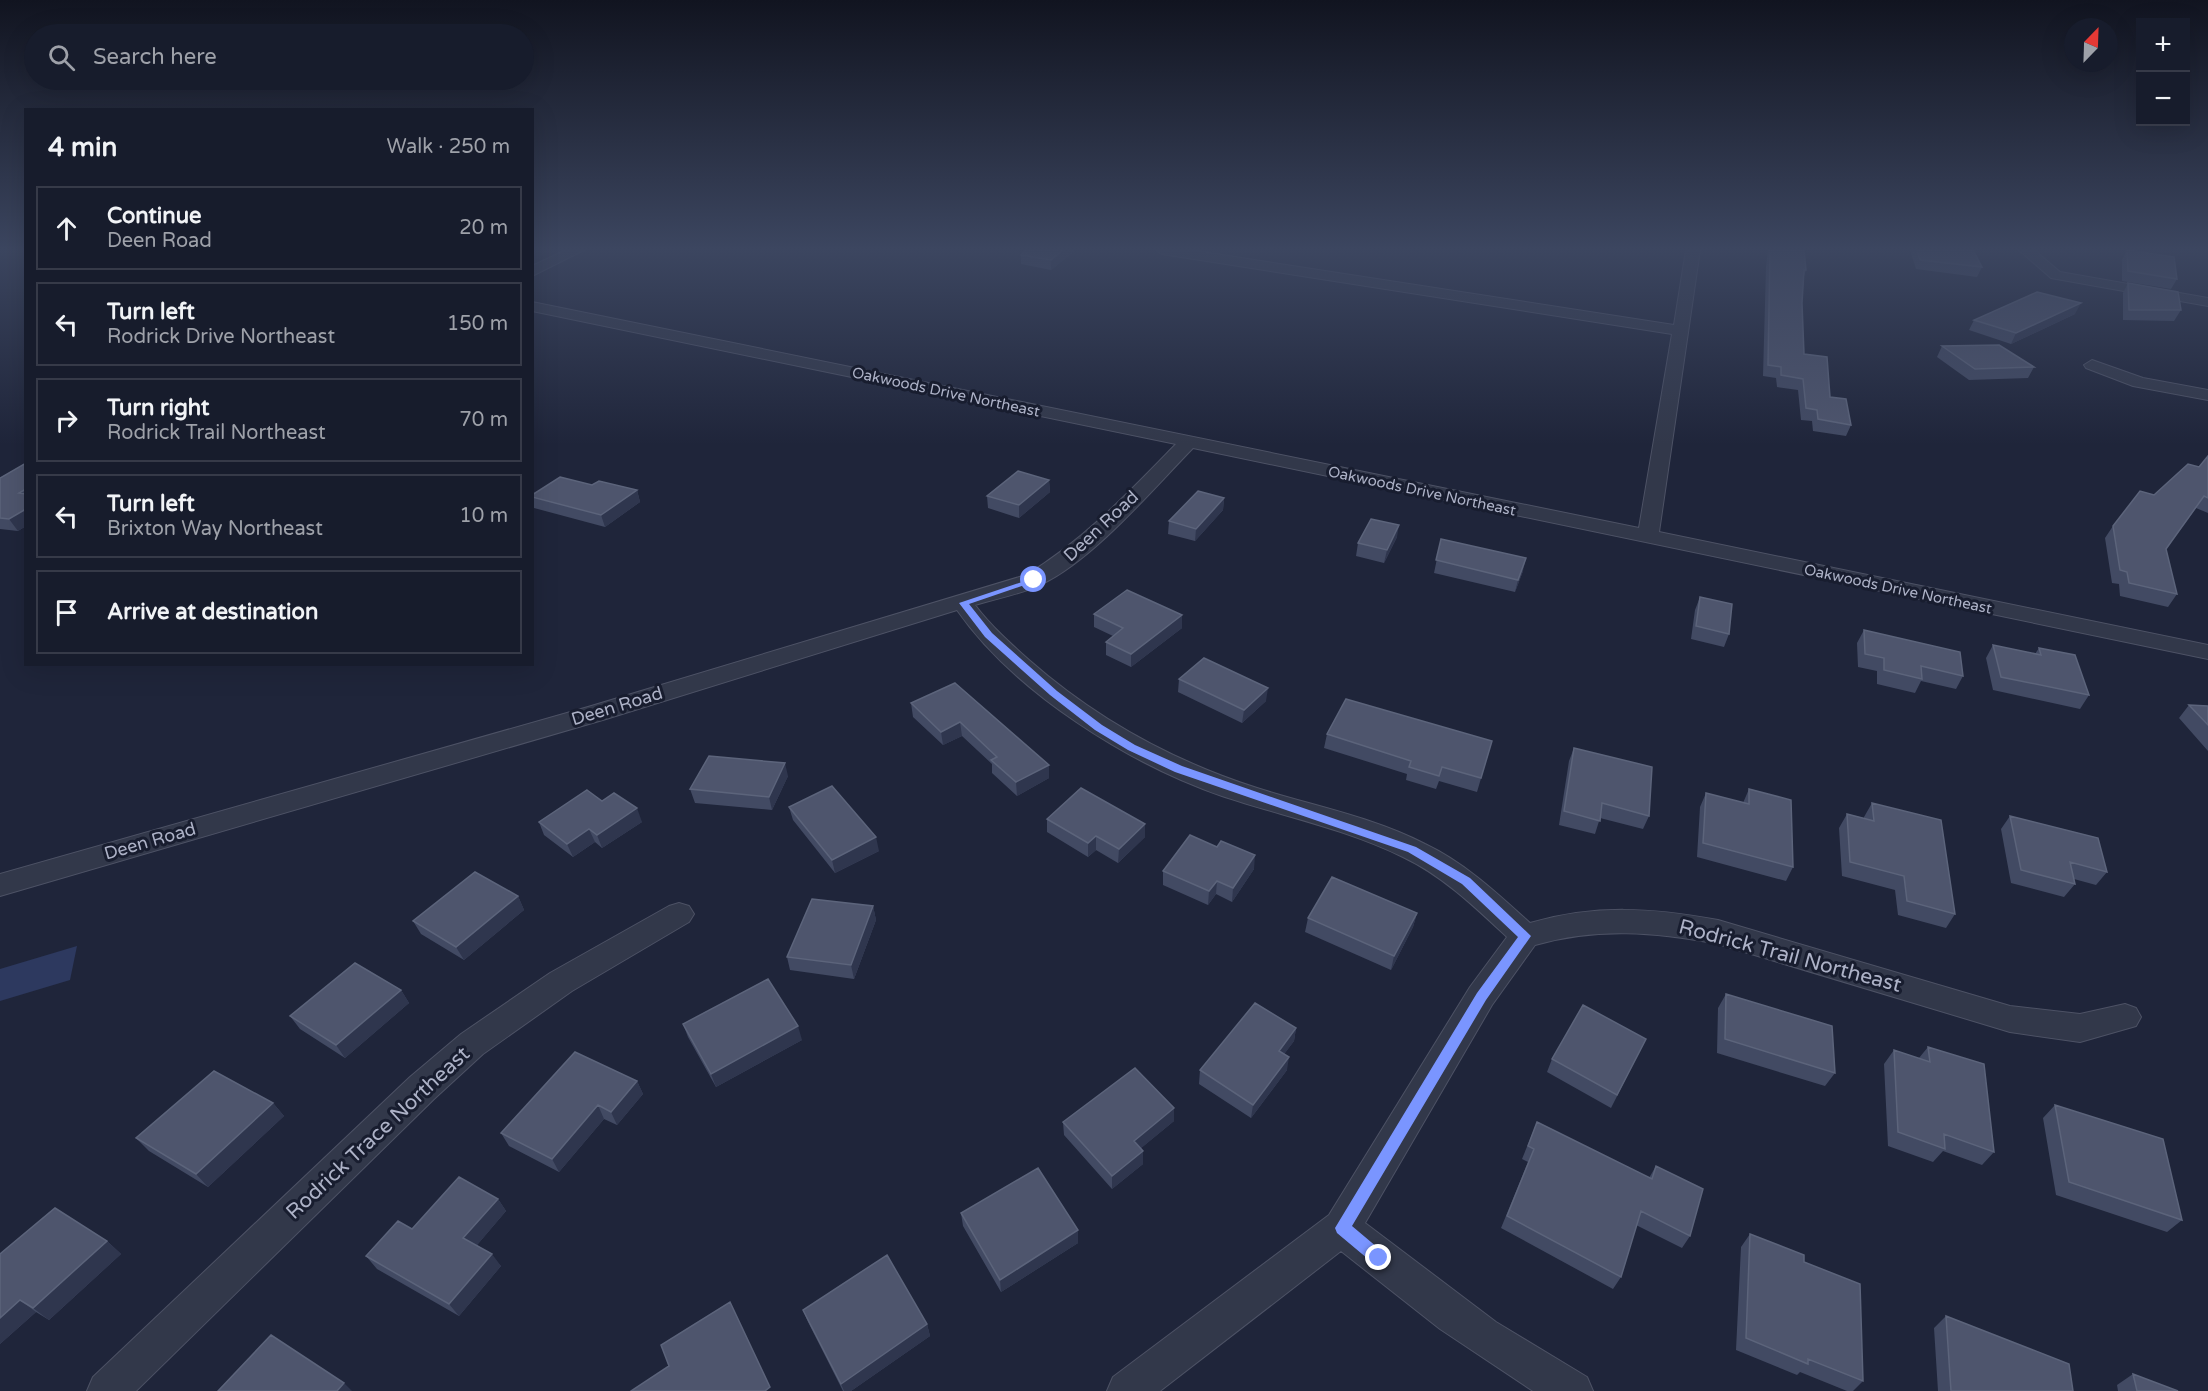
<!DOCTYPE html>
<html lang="en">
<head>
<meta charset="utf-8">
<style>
  :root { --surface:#171c2c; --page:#202534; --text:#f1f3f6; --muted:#9ea1a9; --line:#363a48 }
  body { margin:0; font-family:"Varela Round",sans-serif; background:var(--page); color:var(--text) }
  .controls { position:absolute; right:18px; top:18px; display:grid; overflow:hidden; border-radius:0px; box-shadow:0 6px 24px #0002 }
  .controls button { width:54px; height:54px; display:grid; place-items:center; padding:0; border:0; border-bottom:2px solid var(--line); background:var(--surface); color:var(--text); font:30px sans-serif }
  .compass { position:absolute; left:2064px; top:18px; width:54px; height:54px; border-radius:50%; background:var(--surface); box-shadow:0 6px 24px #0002; rotate:23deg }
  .stop { position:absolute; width:18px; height:18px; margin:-14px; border:4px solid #7a95ff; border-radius:50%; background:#fff }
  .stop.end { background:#7a95ff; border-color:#fff; box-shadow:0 2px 6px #0008 }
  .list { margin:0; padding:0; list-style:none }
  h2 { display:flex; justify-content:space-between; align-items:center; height:78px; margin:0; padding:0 24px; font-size:26px }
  h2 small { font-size:20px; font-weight:400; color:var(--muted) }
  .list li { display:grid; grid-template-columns:39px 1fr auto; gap:18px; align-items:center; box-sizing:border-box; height:84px; margin:0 12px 12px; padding:0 12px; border:2px solid var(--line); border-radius:0px }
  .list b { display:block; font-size:22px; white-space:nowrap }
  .list p { margin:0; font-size:20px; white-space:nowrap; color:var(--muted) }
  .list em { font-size:20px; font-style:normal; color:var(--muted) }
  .icon { flex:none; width:33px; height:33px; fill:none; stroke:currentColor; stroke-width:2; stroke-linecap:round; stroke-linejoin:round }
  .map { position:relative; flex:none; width:2208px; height:1391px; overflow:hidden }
  .search { position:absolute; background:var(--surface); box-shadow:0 6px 24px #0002; left:24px; top:24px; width:510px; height:66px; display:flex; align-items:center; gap:15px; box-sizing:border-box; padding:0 21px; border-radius:33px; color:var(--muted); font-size:22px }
  .panel { position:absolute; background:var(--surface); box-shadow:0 6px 24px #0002; left:24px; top:108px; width:510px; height:558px; border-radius:0px }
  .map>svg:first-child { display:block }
  .water { fill:#2d395f }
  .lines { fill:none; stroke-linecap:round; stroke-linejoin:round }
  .minor-casing { stroke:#4d5265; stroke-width:2 }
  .minor { fill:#32384a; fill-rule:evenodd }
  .wall { fill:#424a63 }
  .shaded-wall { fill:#2f364e }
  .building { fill:#4e556d; stroke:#5c647b; stroke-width:1.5 }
  .route { fill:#7a95ff }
  .labels { text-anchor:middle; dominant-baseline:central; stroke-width:6; stroke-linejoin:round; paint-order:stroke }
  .far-street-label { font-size:15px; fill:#adb2c7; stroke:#181d2f }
  .street-label { font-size:18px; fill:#adb2c7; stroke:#181d2f }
  .near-street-label { font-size:21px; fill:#adb2c7; stroke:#181d2f }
</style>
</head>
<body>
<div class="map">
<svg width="2208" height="1391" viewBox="0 0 2208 1391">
  <rect width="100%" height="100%" fill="#1f253a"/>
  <path class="water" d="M 77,946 L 70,980 L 0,1001 L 0,969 Z"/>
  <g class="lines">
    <g class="minor-casing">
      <path id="minor" d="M 566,250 L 584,250 L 532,276 L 532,266 Z
        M 1156,250 L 1190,250 L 1674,325 L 1686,250 L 1700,250 L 1659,532 L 2208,645 L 2208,659 L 1193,448 C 1152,490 1094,559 1042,584 C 1022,594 997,598 975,605 C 991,626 1010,643 1029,660 C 1096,719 1173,761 1257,788 C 1313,806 1373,817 1425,844 C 1465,863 1497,893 1530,923 C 1596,904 1652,908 1718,920 L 2010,1006 L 2080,1014 L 2125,1004 L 2136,1008 L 2141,1017 L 2136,1026 L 2080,1042 L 2010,1032 L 1718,944 C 1656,932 1597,927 1535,945 L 1492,1005 L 1365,1223 L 1496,1322 L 1587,1377 L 1593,1391 L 1533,1391 L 1440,1329 L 1341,1251 L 1160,1391 L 1107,1391 L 1113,1377 L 1329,1215 L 1470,987 L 1507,937 C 1475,907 1443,876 1403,857 C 1346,829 1282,816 1222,796 C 1129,764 1014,692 957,610 L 606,719 L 0,896 L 0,874 L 588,707 L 1026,575 C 1084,540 1129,492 1176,444 L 532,311 L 532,302 L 1639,528 L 1672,334 L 1162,254 Z
        M 2019,250 L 2034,250 L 2060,272 L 2208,298 L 2208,306 L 2051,278 Z
        M 2092,360 L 2143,378 L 2208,390 L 2208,400 L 2133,386 L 2086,368 L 2084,365 Z
        M 679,903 L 689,906 L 694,914 L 689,922 L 572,991 L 483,1054 L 434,1099 L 136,1391 L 87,1391 L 93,1377 L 410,1077 L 461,1034 L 550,973 L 669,906 Z"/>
    </g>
    <use href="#minor" class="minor"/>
  </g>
  <path class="wall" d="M 1076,250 L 1051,270 L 1021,264 L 1021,255 Z
    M 1768,250 L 1804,250 L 1806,270 L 1804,276 L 1802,303 L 1804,354 L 1830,397 L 1851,425 L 1846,436 L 1813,431 L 1812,421 L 1801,420 L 1798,390 L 1777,387 L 1776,378 L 1763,376 L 1766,267 Z
    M 1910,250 L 1973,250 L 1982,267 L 1977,277 L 1916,269 Z
    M 2127,250 L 2177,279 L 2171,289 L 2122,281 L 2122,260 Z
    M 2128,283 L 2181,310 L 2174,321 L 2123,320 L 2123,293 Z
    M 2075,314 L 2011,344 L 1969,330 L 1974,320 Z
    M 1942,346 L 2034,367 L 2028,378 L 1969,380 L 1937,357 Z
    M 2208,456 L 2208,513 L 2196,508 L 2166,549 L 2177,594 L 2168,607 L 2120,596 L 2119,584 L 2112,583 L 2105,538 L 2113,526 L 2154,495 L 2199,467 Z
    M 26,463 L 26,526 L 18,531 L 0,529 L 0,478 Z
    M 1049,480 L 1050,492 L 1019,518 L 988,508 L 987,496 Z
    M 592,485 L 637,490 L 640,502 L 605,527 L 534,508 L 532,503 L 532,495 Z
    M 1224,498 L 1223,510 L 1195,541 L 1168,534 L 1169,521 Z
    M 1397,537 L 1384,563 L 1356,556 L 1358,543 Z
    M 1441,539 L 1523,571 L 1515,592 L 1434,573 Z
    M 1700,597 L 1729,634 L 1724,647 L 1691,639 L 1695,610 Z
    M 1094,614 L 1182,615 L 1182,628 L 1131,667 L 1106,655 L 1106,642 L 1113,636 L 1094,627 Z
    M 1864,630 L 1963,676 L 1956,689 L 1921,681 L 1915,693 L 1877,684 L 1877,671 L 1858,667 L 1857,643 Z
    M 1993,645 L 2035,654 L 2039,648 L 2089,695 L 2080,709 L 1993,690 L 1986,658 Z
    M 1179,679 L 1266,701 L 1242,723 L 1178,692 Z
    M 955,683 L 1049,765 L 1049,778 L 1017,796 L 992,773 L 992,764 L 962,736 L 943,745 L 913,717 L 911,703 Z
    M 2189,705 L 2208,706 L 2208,751 L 2179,718 Z
    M 1327,734 L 1492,741 L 1477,792 L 1439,781 L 1436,789 L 1406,780 L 1407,774 L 1324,748 Z
    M 1574,748 L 1649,816 L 1643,829 L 1600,818 L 1595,834 L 1559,825 L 1569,761 Z
    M 788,776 L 772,810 L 695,803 L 690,789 Z
    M 1749,789 L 1793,867 L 1786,881 L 1697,857 L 1700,807 L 1706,793 L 1743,803 Z
    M 602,801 L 642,822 L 602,848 L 595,842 L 573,857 L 544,835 L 539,822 Z
    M 1872,803 L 1955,914 L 1946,928 L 1898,915 L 1895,890 L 1842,876 L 1839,828 L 1847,814 L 1864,818 L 1864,817 Z
    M 789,807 L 879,851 L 835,873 L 793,820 Z
    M 2010,816 L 2107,872 L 2096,885 L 2074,879 L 2075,884 L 2064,897 L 2011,883 L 2001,829 Z
    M 1047,819 L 1145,837 L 1118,863 L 1096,850 L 1088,857 L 1047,832 Z
    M 1254,869 L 1232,902 L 1216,894 L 1208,905 L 1163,885 L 1163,871 Z
    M 518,896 L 524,910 L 464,960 L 421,934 L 413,921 Z
    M 873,906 L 876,920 L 854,979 L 790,970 L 787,957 Z
    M 1417,913 L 1413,927 L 1391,970 L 1305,932 L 1308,918 Z
    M 401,990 L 409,1003 L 345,1058 L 300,1029 L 290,1016 Z
    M 1726,994 L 1835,1073 L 1825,1086 L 1717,1053 L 1718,1008 Z
    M 683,1024 L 802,1040 L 716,1087 L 688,1037 Z
    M 1296,1028 L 1294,1041 L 1284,1054 L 1287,1070 L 1251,1118 L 1199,1084 L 1200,1070 Z
    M 1646,1039 L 1611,1108 L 1547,1072 L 1552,1059 Z
    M 1928,1047 L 1994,1152 L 1982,1165 L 1943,1151 L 1933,1162 L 1888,1146 L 1884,1064 L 1894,1050 L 1919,1058 Z
    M 637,1081 L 643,1094 L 617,1125 L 604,1119 L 559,1172 L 509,1146 L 501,1133 Z
    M 273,1103 L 284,1116 L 208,1187 L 149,1151 L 136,1138 Z
    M 2055,1105 L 2182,1220 L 2167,1232 L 2056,1195 L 2043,1118 Z
    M 1174,1121 L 1141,1148 L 1143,1164 L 1112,1189 L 1064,1135 L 1063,1122 Z
    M 1537,1122 L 1649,1178 L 1656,1166 L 1690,1236 L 1682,1248 L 1636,1225 L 1621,1277 L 1613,1289 L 1501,1228 L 1528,1162 L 1522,1159 Z
    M 498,1199 L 506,1211 L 477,1245 L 501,1266 L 459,1316 L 377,1269 L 366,1256 L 412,1229 Z
    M 961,1213 L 1078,1230 L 1078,1243 L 1001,1292 L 963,1226 Z
    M 1750,1234 L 1804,1262 L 1863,1381 L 1853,1391 L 1847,1391 L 1800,1372 L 1797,1375 L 1736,1350 L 1741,1247 Z
    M 107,1241 L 121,1254 L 49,1320 L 36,1312 L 0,1344 L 0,1254 Z
    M 803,1310 L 927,1324 L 930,1336 L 851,1391 L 843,1391 L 808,1322 Z
    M 1946,1316 L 2073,1391 L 1938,1391 L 1934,1328 Z
    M 2133,1374 L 2178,1391 L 2118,1391 L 2117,1385 Z"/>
  <path class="shaded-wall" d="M 1063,250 L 1076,250 L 1051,270 L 1051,260 Z
    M 2081,303 L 2075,314 L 2011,344 L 2016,333 Z
    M 1049,480 L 1050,492 L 1019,518 L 1019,505 Z
    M 637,490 L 640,502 L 605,527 L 601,515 Z
    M 1224,498 L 1223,510 L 1195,541 L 1196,529 Z
    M 26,509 L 26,526 L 18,531 L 9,519 Z
    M 1399,525 L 1397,537 L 1384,563 L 1387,550 Z
    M 1526,558 L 1523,571 L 1515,592 L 1518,580 Z
    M 1182,615 L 1182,628 L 1131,667 L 1131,654 Z
    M 1268,688 L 1266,701 L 1242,723 L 1244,710 Z
    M 960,722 L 962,736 L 943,745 L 941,732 Z
    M 785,763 L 788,776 L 772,810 L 769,797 Z
    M 1049,765 L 1049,778 L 1017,796 L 1016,782 Z
    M 637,808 L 642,822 L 602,848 L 597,835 Z
    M 1145,824 L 1145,837 L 1118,863 L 1119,849 Z
    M 589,829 L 595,842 L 573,857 L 567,844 Z
    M 1096,836 L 1096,850 L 1088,857 L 1088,843 Z
    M 876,837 L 879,851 L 835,873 L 832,860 Z
    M 1255,855 L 1254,869 L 1232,902 L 1233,888 Z
    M 1217,881 L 1216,894 L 1208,905 L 1209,891 Z
    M 518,896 L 524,910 L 464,960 L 456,947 Z
    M 873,906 L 876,920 L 854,979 L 851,965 Z
    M 1417,913 L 1413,927 L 1391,970 L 1394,956 Z
    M 401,990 L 409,1003 L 345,1058 L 336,1045 Z
    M 798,1026 L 802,1040 L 716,1087 L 711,1074 Z
    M 1296,1028 L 1294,1041 L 1277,1064 L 1279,1051 Z
    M 1289,1057 L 1287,1070 L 1251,1118 L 1253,1105 Z
    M 637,1081 L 643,1094 L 617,1125 L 611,1112 Z
    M 273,1103 L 284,1116 L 208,1187 L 196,1174 Z
    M 598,1105 L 604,1119 L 559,1172 L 552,1159 Z
    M 1174,1108 L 1174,1121 L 1134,1154 L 1134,1141 Z
    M 1143,1151 L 1143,1164 L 1112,1189 L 1112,1176 Z
    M 498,1199 L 506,1211 L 472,1251 L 463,1238 Z
    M 1078,1230 L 1078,1243 L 1001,1292 L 1000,1280 Z
    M 107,1241 L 121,1254 L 49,1320 L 33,1308 Z
    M 492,1254 L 501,1266 L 459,1316 L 449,1304 Z
    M 20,1300 L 36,1312 L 0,1344 L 0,1318 Z
    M 927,1324 L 930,1336 L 851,1391 L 844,1391 L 841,1384 Z
    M 344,1383 L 352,1391 L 337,1391 Z"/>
  <path class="building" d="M 1026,250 L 1063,250 L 1051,260 L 1021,255 Z
    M 1770,250 L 1804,250 L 1806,270 L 1804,270 L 1802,303 L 1804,354 L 1827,357 L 1830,397 L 1846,399 L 1851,425 L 1818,419 L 1817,410 L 1806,408 L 1803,379 L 1781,375 L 1781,367 L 1768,365 Z
    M 1917,250 L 1973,250 L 1982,267 L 1920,260 Z
    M 2127,250 L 2174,257 L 2177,279 L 2128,271 Z
    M 2128,283 L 2178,292 L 2181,310 L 2129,310 Z
    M 2037,292 L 2081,303 L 2016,333 L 1974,320 Z
    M 1999,345 L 2034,367 L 1975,369 L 1942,346 Z
    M 2208,456 L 2208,498 L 2204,496 L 2166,549 L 2177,594 L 2129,583 L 2127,572 L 2120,570 L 2113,526 L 2140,491 L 2154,495 L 2188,464 L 2199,467 Z
    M 26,463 L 26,489 L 19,493 L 26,494 L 26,509 L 9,519 L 0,518 L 0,478 Z
    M 1018,471 L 1049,480 L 1019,505 L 987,496 Z
    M 560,477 L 592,485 L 599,481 L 637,490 L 601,515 L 532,497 L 532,495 Z
    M 1198,491 L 1224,498 L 1196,529 L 1169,521 Z
    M 1371,519 L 1399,525 L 1387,550 L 1358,543 Z
    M 1441,539 L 1526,558 L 1518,580 L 1436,560 Z
    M 1127,590 L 1182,615 L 1131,654 L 1106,642 L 1123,628 L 1094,614 Z
    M 1700,597 L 1732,604 L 1729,634 L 1696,626 Z
    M 1864,630 L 1960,652 L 1963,676 L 1921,666 L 1922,679 L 1884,670 L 1884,658 L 1865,654 Z
    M 1993,645 L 2041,655 L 2039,648 L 2075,655 L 2089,695 L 2001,677 Z
    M 1204,658 L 1268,688 L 1244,710 L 1179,679 Z
    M 955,683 L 1049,765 L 1016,782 L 991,760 L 997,757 L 960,722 L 941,732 L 911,703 Z
    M 1346,699 L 1492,741 L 1481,778 L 1442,767 L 1439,776 L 1409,767 L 1411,761 L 1327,734 Z
    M 2189,705 L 2208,706 L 2208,725 Z
    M 1574,748 L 1652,767 L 1649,816 L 1602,803 L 1600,821 L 1564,811 Z
    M 709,756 L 785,763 L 769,797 L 690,789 Z
    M 832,786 L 876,837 L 832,860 L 789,807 Z
    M 1081,788 L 1145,824 L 1119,849 L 1096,836 L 1088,843 L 1047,819 Z
    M 1749,789 L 1791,800 L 1793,867 L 1703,843 L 1706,793 L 1749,804 Z
    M 587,790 L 602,801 L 614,793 L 637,808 L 597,835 L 589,829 L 567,844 L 539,822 Z
    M 1872,803 L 1941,820 L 1955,914 L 1907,901 L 1904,876 L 1850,862 L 1847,814 L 1874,821 Z
    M 2010,816 L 2098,838 L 2107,872 L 2070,862 L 2075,884 L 2021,870 Z
    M 1190,835 L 1217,847 L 1221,841 L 1255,855 L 1233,888 L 1217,881 L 1209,891 L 1163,871 Z
    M 475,872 L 518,896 L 456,947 L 413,921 Z
    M 1332,877 L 1417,913 L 1394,956 L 1308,918 Z
    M 812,899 L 873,906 L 851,965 L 787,957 Z
    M 355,963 L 401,990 L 336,1045 L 290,1016 Z
    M 768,979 L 798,1026 L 711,1074 L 683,1024 Z
    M 1726,994 L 1832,1026 L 1835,1073 L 1725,1039 Z
    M 1255,1003 L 1296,1028 L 1279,1051 L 1289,1057 L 1253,1105 L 1200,1070 Z
    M 1583,1005 L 1646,1039 L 1617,1095 L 1552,1059 Z
    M 1928,1047 L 1984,1064 L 1994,1152 L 1944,1134 L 1945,1149 L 1898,1132 L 1894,1050 L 1930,1062 Z
    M 575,1052 L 637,1081 L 611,1112 L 598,1105 L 552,1159 L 501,1133 Z
    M 1135,1068 L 1174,1108 L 1134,1141 L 1143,1151 L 1112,1176 L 1063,1122 Z
    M 214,1071 L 273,1103 L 196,1174 L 136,1138 Z
    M 2055,1105 L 2163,1139 L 2182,1220 L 2069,1182 Z
    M 1537,1122 L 1652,1179 L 1656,1166 L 1703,1189 L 1690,1236 L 1641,1211 L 1621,1277 L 1507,1216 L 1534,1149 L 1528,1146 Z
    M 1038,1168 L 1078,1230 L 1000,1280 L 961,1213 Z
    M 459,1177 L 498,1199 L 463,1238 L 492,1254 L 449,1304 L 366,1256 L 398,1221 L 412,1229 Z
    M 55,1208 L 107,1241 L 33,1308 L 20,1300 L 0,1318 L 0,1254 Z
    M 1750,1234 L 1804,1255 L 1804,1262 L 1860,1284 L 1863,1381 L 1808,1359 L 1808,1364 L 1746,1338 Z
    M 887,1255 L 927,1324 L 841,1384 L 803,1310 Z
    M 730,1302 L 770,1387 L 765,1391 L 631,1391 L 669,1366 L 661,1345 Z
    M 1946,1316 L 2069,1364 L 2073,1391 L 1951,1391 Z
    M 271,1335 L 344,1383 L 337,1391 L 218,1391 Z
    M 2133,1374 L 2178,1391 L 2137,1391 Z"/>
  <linearGradient id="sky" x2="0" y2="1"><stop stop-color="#111420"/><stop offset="0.56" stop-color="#3c4660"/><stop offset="1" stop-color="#3c4660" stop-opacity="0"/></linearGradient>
  <rect width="2208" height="445" fill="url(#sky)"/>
  <path class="route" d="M 1031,579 L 1039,580 L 969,604 L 992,633 L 1057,691 L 1102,725 L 1135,745 L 1182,766 L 1416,847 L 1470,878 L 1531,936 L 1486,1000 L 1352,1226 L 1384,1253 L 1387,1258 L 1384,1264 L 1379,1266 L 1374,1264 L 1337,1233 L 1335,1228 L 1477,993 L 1518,937 L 1462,884 L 1408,852 L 1175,772 L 1128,750 L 1095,730 L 1050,695 L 985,637 L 959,603 Z"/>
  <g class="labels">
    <g class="far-street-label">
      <text transform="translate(946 392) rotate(12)">Oakwoods Drive Northeast</text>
      <text transform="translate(1422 491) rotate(12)">Oakwoods Drive Northeast</text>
      <text transform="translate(1898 589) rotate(12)">Oakwoods Drive Northeast</text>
    </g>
    <g class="street-label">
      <text transform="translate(1101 526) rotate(-43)">Deen Road</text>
      <text transform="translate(617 706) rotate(-17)">Deen Road</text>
      <text transform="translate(150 841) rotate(-16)">Deen Road</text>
    </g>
    <g class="near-street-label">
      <text transform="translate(1790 956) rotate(15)">Rodrick Trail Northeast</text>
      <text transform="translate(378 1133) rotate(-43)">Rodrick Trace Northeast</text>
    </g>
  </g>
</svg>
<div class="controls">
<button>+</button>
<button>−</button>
</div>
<svg class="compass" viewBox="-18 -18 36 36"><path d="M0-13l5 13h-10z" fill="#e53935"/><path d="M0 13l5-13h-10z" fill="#9ea1a9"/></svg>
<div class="stop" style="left:1034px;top:580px"></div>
<div class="stop end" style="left:1379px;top:1258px"></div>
<div class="search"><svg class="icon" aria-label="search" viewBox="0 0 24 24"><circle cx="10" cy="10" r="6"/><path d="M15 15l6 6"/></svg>Search here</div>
<section class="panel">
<h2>4 min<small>Walk · 250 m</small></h2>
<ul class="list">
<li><svg class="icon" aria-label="ahead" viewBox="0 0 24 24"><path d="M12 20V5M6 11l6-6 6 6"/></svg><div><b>Continue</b><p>Deen Road</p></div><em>20 m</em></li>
<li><svg class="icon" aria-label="left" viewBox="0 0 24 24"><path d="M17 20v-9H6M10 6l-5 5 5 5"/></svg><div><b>Turn left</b><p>Rodrick Drive Northeast</p></div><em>150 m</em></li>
<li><svg class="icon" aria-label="right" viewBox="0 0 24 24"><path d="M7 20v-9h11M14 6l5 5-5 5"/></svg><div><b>Turn right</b><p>Rodrick Trail Northeast</p></div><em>70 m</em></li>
<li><svg class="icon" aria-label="left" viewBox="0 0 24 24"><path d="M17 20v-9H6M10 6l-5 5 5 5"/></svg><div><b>Turn left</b><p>Brixton Way Northeast</p></div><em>10 m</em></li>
<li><svg class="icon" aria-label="arrive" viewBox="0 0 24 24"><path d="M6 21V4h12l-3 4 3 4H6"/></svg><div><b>Arrive at destination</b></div></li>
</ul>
</section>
</div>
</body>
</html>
